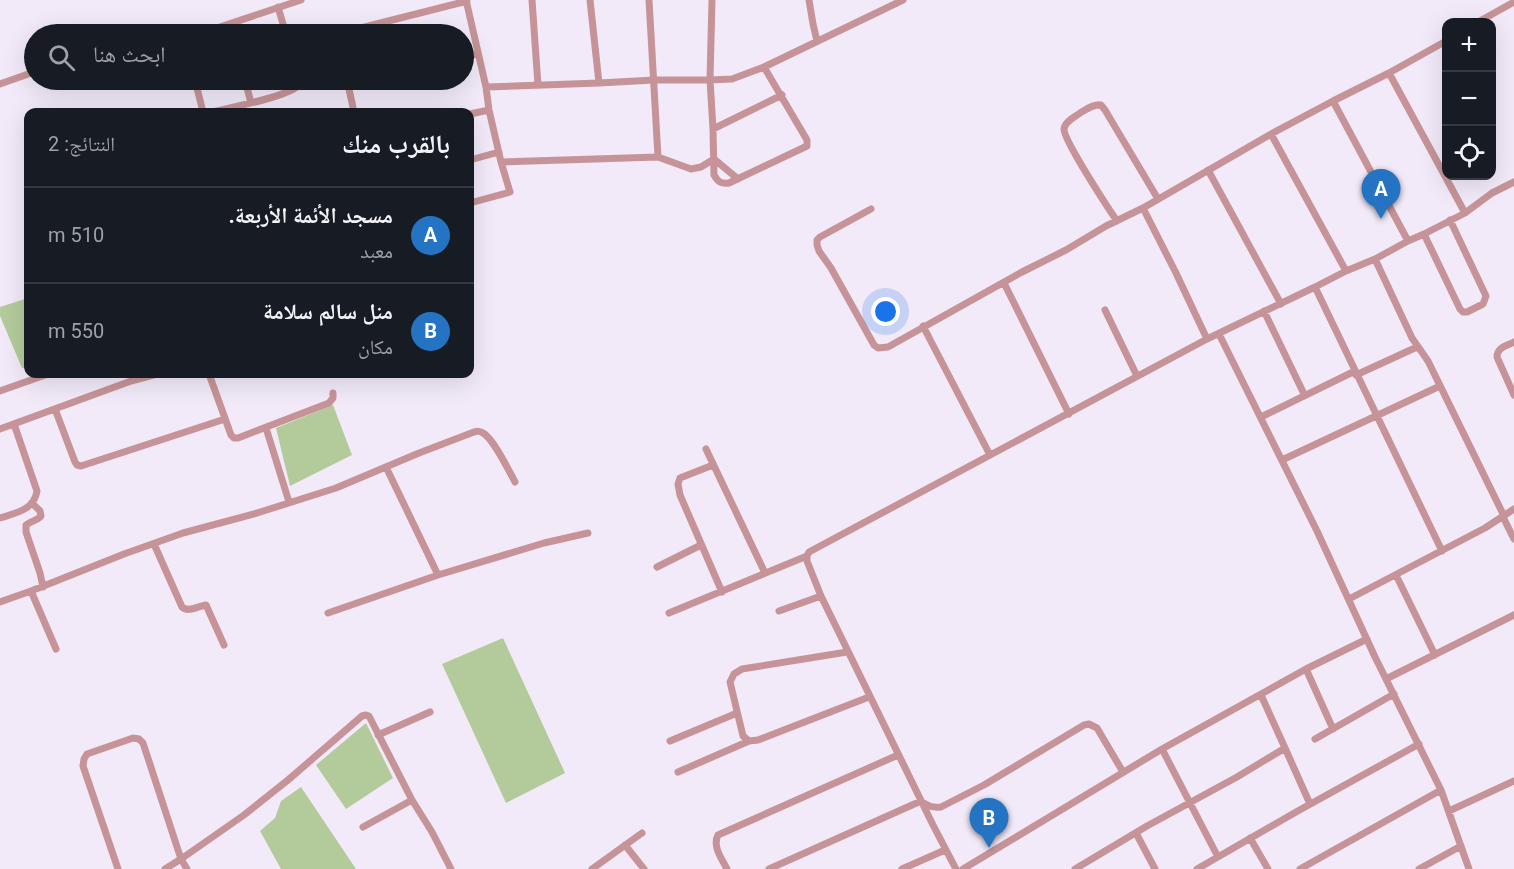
<!DOCTYPE html>
<html lang="ar">
<head>
<meta charset="utf-8">
<style>
  :root { --surface:#171b24; --page:#242831; --text:#f1f3f6; --muted:#9ea1a6; --line:#363941; --accent:#2574c3 }
  body { margin:0; font-family:Roboto,"Noto Naskh Arabic",sans-serif; background:var(--page); color:var(--text); direction:rtl }
  .controls { position:absolute; right:18px; top:18px; display:grid; overflow:hidden; border-radius:12px; box-shadow:0 6px 24px #0002 }
  .controls button { width:54px; height:54px; display:grid; place-items:center; padding:0; border:0; border-bottom:2px solid var(--line); background:var(--surface); color:var(--text); font:30px sans-serif }
  .you { position:absolute; left:886px; top:312px; width:21px; height:21px; margin:-15px; border:4px solid #fff; border-radius:50%; background:#1a73e8; box-shadow:0 0 0 9px #1a73e833 }
  .badge { display:grid; place-items:center; width:39px; height:39px; border-radius:50%; background:var(--accent); color:#fff; font-size:20px; font-weight:700 }
  .pin { position:absolute; translate:-50% -50px; filter:drop-shadow(0 2px 3px #0008) }
  .pin::after { content:''; position:absolute; top:32px; width:21px; height:18px; background:inherit; clip-path:polygon(0 0,100% 0,50% 100%) }
  .list { margin:0; padding:0; list-style:none }
  h2 { display:flex; justify-content:space-between; align-items:center; height:78px; margin:0; padding:0 24px; font-size:26px }
  h2 small { font-size:20px; font-weight:400; color:var(--muted) }
  .list li { display:grid; grid-template-columns:39px 1fr auto; gap:18px; align-items:center; box-sizing:border-box; height:96px; padding:0 24px; border-top:2px solid var(--line) }
  .list b { display:block; font-size:22px; white-space:nowrap }
  .list p { margin:0; font-size:20px; white-space:nowrap; color:var(--muted) }
  .list em { font-size:20px; font-style:normal; color:var(--muted) }
  .icon { flex:none; width:33px; height:33px; fill:none; stroke:currentColor; stroke-width:2; stroke-linecap:round; stroke-linejoin:round }
  .map { position:relative; flex:none; width:1514px; height:869px; overflow:hidden; direction:ltr }
  .search { position:absolute; background:var(--surface); box-shadow:0 6px 24px #0002; left:24px; top:24px; width:450px; height:66px; display:flex; align-items:center; gap:15px; box-sizing:border-box; padding:0 21px; border-radius:33px; color:var(--muted); font-size:22px }
  .panel { position:absolute; background:var(--surface); box-shadow:0 6px 24px #0002; left:24px; top:108px; width:450px; height:270px; border-radius:12px; direction:rtl }
  .map>svg:first-child { display:block }
  .green { fill:#b3cb9b }
  .lines { fill:none; stroke-linecap:round; stroke-linejoin:round }
  .minor { stroke:#c69498; stroke-width:7 }
</style>
</head>
<body>
<div class="map">
<svg width="1514" height="869" viewBox="0 0 1514 869">
  <rect width="100%" height="100%" fill="#f2eaf9"/>
  <path class="green" d="M 28,298 L 28,369 L 28,367 L 22,368 L 0,316 L 0,307 Z
    M 333,405 L 352,455 L 290,486 L 276,428 Z
    M 503,638 L 565,773 L 506,803 L 442,664 Z
    M 366,723 L 393,778 L 346,809 L 316,765 Z
    M 301,787 L 356,869 L 281,869 L 260,831 L 275,818 L 281,801 Z"/>
  <g class="lines">
    <path class="minor" d="M 466,0 L 486,87 L 489,110 L 501,162 L 510,192 L 470,203
      M 532,0 L 538,85
      M 590,0 L 599,83
      M 712,0 L 710,80 L 713,129 L 714,175 C 718,182 721,184 729,183 L 807,146 L 807,140 L 764,67
      M 809,0 L 813,24 L 817,41
      M 278,7 L 286,34
      M 1478,22 L 1514,2
      M 232,24 L 235,34
      M 199,34 L 301,0
      M 337,34 L 467,1
      M 464,57 L 477,54
      M 1389,73 L 1465,213
      M 195,80 L 203,112
      M 245,80 L 251,103
      M 347,80 L 354,112
      M 0,84 L 34,72
      M 348,85 L 372,80
      M 486,87 L 599,83 L 654,80 L 710,80 L 732,79 L 764,67 L 903,0
      M 1333,101 L 1408,241
      M 212,112 C 229,108 290,96 299,85 L 298,80
      M 470,114 L 489,110
      M 713,129 L 782,95
      M 1271,134 L 1346,271
      M 658,157 L 691,169 L 701,167 L 714,159
      M 714,159 L 738,179
      M 470,160 L 499,152
      M 501,162 L 658,157 L 649,0
      M 1208,170 L 1281,304
      M 1143,208 L 1176,273 L 1207,339
      M 871,209 L 820,237 L 817,240 L 817,245 L 819,251 L 831,268 L 874,345 L 878,348 L 888,347 L 1022,272 L 1066,250 L 1106,226 L 1143,208 L 1271,134 L 1333,101 L 1389,73 L 1446,41
      M 1117,221 C 1108,208 1063,139 1064,129 C 1065,121 1075,117 1080,113 C 1087,109 1093,104 1101,105 L 1105,110 L 1158,199
      M 1424,234 L 1460,309 L 1463,312 L 1467,312 L 1483,304 L 1486,296 L 1450,220
      M 1375,259 L 1412,338 L 1428,361 L 1504,516
      M 1004,283 L 1069,414
      M 1315,287 L 1442,551
      M 1105,310 L 1137,376
      M 1264,311 L 1304,394
      M 923,326 L 990,455
      M 1219,334 L 1317,531 L 1375,657 L 1441,790 L 1469,869
      M 1514,342 C 1507,346 1497,347 1497,357 L 1514,395
      M 209,374 L 231,435 L 234,438 L 238,438 L 329,403 L 333,398 L 333,393
      M 1356,375 L 1417,347
      M 0,391 L 48,374
      M 55,409 L 75,462 L 77,465 L 81,466 L 225,419
      M 1261,417 L 1355,371
      M 266,428 L 289,502
      M 0,429 L 131,381 L 157,374
      M 706,449 L 765,573
      M 1282,460 L 1440,386
      M 713,465 L 680,478 L 678,484 L 680,495 L 722,592
      M 386,467 L 438,575 L 544,543 L 588,533
      M 32,503 L 40,511 L 41,516 C 37,521 30,521 26,525 L 26,532 L 40,573 L 43,587
      M 1503,517 L 1514,539
      M 0,518 C 16,513 34,510 37,491 L 14,424
      M 154,544 L 182,607 C 188,613 198,606 206,605 L 224,645
      M 657,567 L 701,545
      M 1396,575 L 1435,655
      M 31,591 L 56,649
      M 1349,599 L 1485,528 L 1514,509
      M 0,602 L 31,591 L 124,554 L 183,533 L 257,513 L 336,488 L 419,453 L 474,432 C 478,431 479,431 483,433 C 493,438 509,471 515,482
      M 779,611 L 821,596
      M 328,613 L 438,575
      M 669,613 L 807,556
      M 1306,669 L 1333,729
      M 1386,679 L 1514,615
      M 1261,695 L 1285,748
      M 378,735 L 430,712
      M 1315,739 L 1394,694
      M 670,741 L 737,713
      M 749,741 L 743,736 L 730,682 L 734,674 L 742,669 L 847,652
      M 1162,749 L 1218,857
      M 678,772 L 749,741 L 758,740 L 869,697
      M 412,800 L 432,832 L 451,869
      M 1449,811 L 1514,781
      M 1136,833 L 1155,869
      M 1250,838 L 1268,869
      M 625,845 L 644,869
      M 118,869 L 83,766 L 84,759 L 87,754 L 133,738 L 139,739 L 143,743 L 181,859 L 187,869
      M 165,869 L 181,859 L 244,815 L 288,780 L 362,716 L 366,715 L 369,716 L 412,800 L 363,827
      M 592,869 L 642,833
      M 727,869 C 722,859 712,846 718,835 L 898,755
      M 769,869 L 921,801 C 928,806 932,808 941,807 L 984,785 L 1084,725 L 1089,724 L 1097,728 L 1123,772
      M 902,869 L 945,850
      M 956,869 L 933,825 L 821,596 L 807,561 L 807,556 L 809,552 L 1207,339 L 1315,287 L 1346,271 L 1375,259 L 1408,241 L 1424,234 L 1465,213 L 1492,193 L 1514,182
      M 963,869 L 1162,749 L 1306,669 L 1367,639
      M 1075,869 L 1147,826 L 1237,777 L 1285,748 L 1310,804
      M 1197,869 L 1296,812 L 1419,744
      M 1300,869 L 1441,790
      M 1419,869 L 1461,846"/>
  </g>
</svg>
<div class="controls">
<button>+</button>
<button>−</button>
<button><svg class="icon" aria-label="locate" viewBox="0 0 24 24"><circle cx="12" cy="12" r="6"/><path d="M12 2v4M12 18v4M2 12h4M18 12h4"/></svg></button>
</div>
<div class="you"></div>
<div class="pin badge" style="left:1381px;top:219px">A</div>
<div class="pin badge" style="left:989px;top:848px">B</div>
<div class="search"><svg class="icon" aria-label="search" viewBox="0 0 24 24"><circle cx="10" cy="10" r="6"/><path d="M15 15l6 6"/></svg>ابحث هنا</div>
<section class="panel">
<h2>بالقرب منك<small>النتائج: 2</small></h2>
<ul class="list">
<li><span class="badge">A</span><div><b>مسجد الأئمة الأربعة.</b><p>معبد</p></div><em>510 m</em></li>
<li><span class="badge">B</span><div><b>منل سالم سلامة</b><p>مكان</p></div><em>550 m</em></li>
</ul>
</section>
</div>
</body>
</html>
